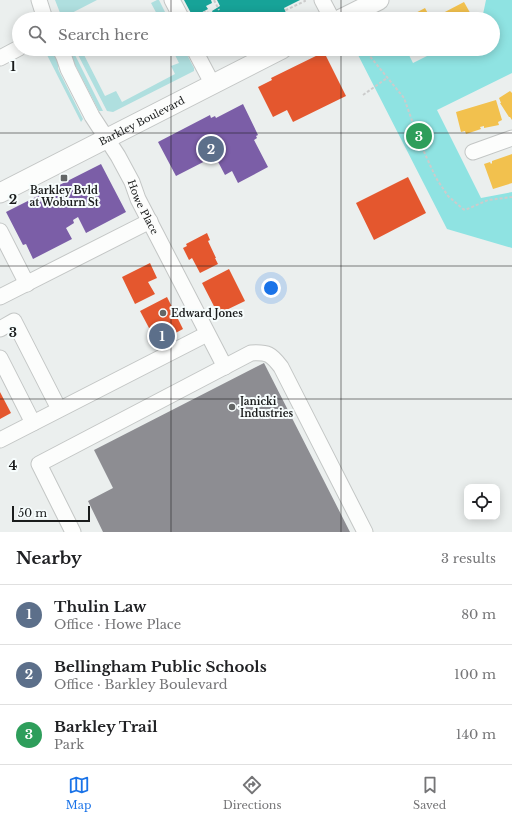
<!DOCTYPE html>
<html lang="en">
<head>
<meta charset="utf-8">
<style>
  :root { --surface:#fff; --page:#f6f6f6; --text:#202124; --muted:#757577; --line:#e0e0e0; --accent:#1a73e8 }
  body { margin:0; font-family:"Libre Baskerville",serif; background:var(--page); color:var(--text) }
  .controls { position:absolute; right:12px; bottom:12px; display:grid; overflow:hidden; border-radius:8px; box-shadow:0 2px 10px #0003 }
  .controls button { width:36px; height:36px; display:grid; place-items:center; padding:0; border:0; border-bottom:1px solid var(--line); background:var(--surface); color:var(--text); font:20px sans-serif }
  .scale { position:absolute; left:12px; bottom:10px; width:78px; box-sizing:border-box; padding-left:4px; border:2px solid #1a1c1c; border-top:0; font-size:11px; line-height:14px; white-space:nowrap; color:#1a1c1c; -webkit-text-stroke:3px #f7fdfd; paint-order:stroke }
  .you { position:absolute; left:271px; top:288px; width:14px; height:14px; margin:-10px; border:3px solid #fff; border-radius:50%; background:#1a73e8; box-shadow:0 0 0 6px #1a73e833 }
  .badge { display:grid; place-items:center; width:26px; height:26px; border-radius:50%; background:var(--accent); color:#fff; font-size:13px; font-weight:700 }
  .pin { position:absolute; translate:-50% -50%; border:2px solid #fff; box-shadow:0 1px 4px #0006 }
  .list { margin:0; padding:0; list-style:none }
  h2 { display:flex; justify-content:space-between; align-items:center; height:52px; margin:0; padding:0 16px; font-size:17px }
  h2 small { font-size:13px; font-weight:400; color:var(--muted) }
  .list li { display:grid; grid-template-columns:26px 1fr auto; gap:12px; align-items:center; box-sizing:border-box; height:60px; padding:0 16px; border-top:1px solid var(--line) }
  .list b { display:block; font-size:15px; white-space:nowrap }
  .list p { margin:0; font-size:13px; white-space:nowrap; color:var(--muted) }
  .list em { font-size:13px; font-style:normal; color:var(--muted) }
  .icon { flex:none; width:22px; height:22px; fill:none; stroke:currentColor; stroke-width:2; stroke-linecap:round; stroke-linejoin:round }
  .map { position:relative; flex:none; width:512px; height:532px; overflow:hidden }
  .search { position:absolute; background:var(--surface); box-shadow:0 2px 10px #0003; left:12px; right:12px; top:12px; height:44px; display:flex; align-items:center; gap:10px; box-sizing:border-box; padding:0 14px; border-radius:22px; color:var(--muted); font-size:15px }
  .sheet { height:232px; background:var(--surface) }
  nav { display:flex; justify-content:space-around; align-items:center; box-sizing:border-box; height:56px; border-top:1px solid var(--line); background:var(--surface); font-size:11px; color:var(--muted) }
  nav a { display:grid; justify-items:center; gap:2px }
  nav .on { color:var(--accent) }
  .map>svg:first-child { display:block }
  .green { fill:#afdfdf }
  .forest { fill:#8fe3e2 }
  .homes { fill:#f2c14e }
  .shops { fill:#e4572e }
  .offices { fill:#7b5ea7 }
  .public { fill:#17a398 }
  .industry { fill:#8d8d92 }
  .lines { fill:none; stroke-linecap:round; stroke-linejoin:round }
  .minor-casing { stroke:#c3c6c5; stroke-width:17 }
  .major-casing { stroke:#c3c6c5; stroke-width:21 }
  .path { stroke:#ccc; stroke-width:2; stroke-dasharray:3 2; stroke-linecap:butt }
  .minor { stroke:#fcfdfc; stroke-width:15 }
  .major { stroke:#fcfdfc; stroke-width:19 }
  .grid { fill:none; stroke:#1a1c1c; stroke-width:1; stroke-opacity:0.55 }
  .poi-dot { fill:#636666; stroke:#f7fdfd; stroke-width:1.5 }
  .labels { text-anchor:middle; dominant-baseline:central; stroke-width:4; stroke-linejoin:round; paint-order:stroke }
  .street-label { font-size:10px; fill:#1a1c1c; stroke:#f7fdfd }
  .poi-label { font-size:10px; font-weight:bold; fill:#1a1c1c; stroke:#f7fdfd; text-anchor:start }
  .grid-label { font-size:13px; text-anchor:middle; font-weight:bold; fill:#1a1c1c; stroke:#f7fdfd; stroke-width:4; stroke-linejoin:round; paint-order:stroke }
</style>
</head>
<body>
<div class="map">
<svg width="512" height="532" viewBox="0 0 512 532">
  <rect width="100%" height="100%" fill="#ebefee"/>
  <path class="green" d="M 55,0 L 97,0 L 62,18 Z
    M 157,0 L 159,0 L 167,16 L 172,19 L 157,19 L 159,18 L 151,3 Z
    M 49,49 L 54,50 L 59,63 L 58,68 L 59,71 L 83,119 L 81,122 L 45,51 Z
    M 67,49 L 72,49 L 103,111 L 99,111 Z
    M 75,49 L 81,49 L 105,96 L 116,91 L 122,102 L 175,74 L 171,66 L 179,63 L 172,49 L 184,49 L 194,68 L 194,71 L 113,112 L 107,111 Z"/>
  <path class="forest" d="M 486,0 L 512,0 L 512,73 L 437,110 L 481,198 L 512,192 L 512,248 L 447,229 L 355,49 L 406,49 L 413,63 L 441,49 L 493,49 L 493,19 L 482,19 Z"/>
  <path class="homes" d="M 464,2 L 473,18 L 444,19 L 441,14 Z
    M 425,8 L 431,19 L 409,19 L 408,17 Z
    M 510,91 L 512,93 L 512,120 L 510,117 L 509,117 L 500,103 L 501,103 L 499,98 Z
    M 496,100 L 502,120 L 498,122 L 499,125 L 484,128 L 484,126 L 480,127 L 481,129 L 466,134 L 465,131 L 461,132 L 456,112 Z
    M 512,154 L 512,183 L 493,189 L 484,164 L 490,162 L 491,164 L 492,163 L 492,161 Z"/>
  <path class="shops" d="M 324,52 L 346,96 L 293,122 L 287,110 L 273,117 L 258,87 L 272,80 L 271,78 Z
    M 408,177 L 426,213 L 374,240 L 356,203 Z
    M 207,233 L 210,240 L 208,241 L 216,258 L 215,258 L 218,264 L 200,273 L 192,258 L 189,260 L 183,248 L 187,246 L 186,244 Z
    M 150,263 L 157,278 L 148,282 L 155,294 L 135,304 L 122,277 Z
    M 229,269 L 245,301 L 218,314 L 202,283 Z
    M 167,297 L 183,329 L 157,343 L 140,311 Z
    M 0,392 L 11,413 L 0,419 Z"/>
  <path class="offices" d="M 243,104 L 258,135 L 256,136 L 257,138 L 254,140 L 268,167 L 238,183 L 232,171 L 225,175 L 215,156 L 176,176 L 158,142 L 210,115 L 211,118 L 215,116 L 216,118 Z
    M 101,164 L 126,212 L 86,233 L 78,217 L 73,220 L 74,223 L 66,228 L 72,239 L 33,259 L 26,244 L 23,245 L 6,212 Z"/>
  <path class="public" d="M 184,0 L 211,0 L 212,3 L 206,6 L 208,9 L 193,17 Z
    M 217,0 L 300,0 L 284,8 L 286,13 L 274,19 L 216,19 L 212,11 L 220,6 Z"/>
  <path class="industry" d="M 264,363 L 350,532 L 103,532 L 88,501 L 113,488 L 94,450 Z"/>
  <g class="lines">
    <g class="minor-casing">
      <g id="minor">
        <path d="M 39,0 L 45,19"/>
        <path d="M 172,0 L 182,19"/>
        <path d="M 322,0 L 332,19"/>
        <path id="s1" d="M 60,49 L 64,57 L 68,69 L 92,116 L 118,156 L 132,182 L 138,199 L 225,367"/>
        <path d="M 194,49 L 213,85"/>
        <path d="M 0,58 L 19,48"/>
        <path d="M 473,152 L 512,138"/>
        <path d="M 0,231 L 27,284"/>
        <path d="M 0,297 L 150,221"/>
        <path d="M 0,329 L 14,321 L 59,409"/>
        <path d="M 0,358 L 33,423"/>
        <path d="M 0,440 L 207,334"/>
        <path d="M 73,532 L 39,464 L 251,353 C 268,352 271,354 281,367 L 365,532"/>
      </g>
    </g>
    <g class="major-casing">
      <g id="major">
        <path d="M 341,19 L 379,0"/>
        <path id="s2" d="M 0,193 L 282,49"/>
      </g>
    </g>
    <path class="path" d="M 214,0 L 219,10
      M 194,17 L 207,11 L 211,19
      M 278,19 L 288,14 L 286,10 L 305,1 L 304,0
      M 364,49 L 404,98 L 420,143 L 436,178 L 448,196 L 463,209 L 465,210 L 488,200 L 512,197
      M 363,95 L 387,78"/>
    <use href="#minor" class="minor"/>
    <use href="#major" class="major"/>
  </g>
  <path class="grid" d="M 171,0 L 171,19M 341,0 L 341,19M 171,49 L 171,532M 341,49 L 341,532M 0,133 L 512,133M 0,266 L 512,266M 0,399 L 512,399"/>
  <g class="poi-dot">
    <rect x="60" y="174" width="8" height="8" rx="2"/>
    <circle cx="163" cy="313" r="4"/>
    <circle cx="232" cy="407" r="4"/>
  </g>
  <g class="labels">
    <g class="street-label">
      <text stroke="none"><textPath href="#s2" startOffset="159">Barkley Boulevard</textPath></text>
      <text stroke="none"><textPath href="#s1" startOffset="179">Howe Place</textPath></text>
    </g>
    <g class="poi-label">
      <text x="64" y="190" text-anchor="middle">Barkley Bvld<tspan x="64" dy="12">at Woburn St</tspan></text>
      <text x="171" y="313">Edward Jones</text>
      <text x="240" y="401">Janicki<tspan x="240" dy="12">Industries</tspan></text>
    </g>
  </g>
  <g class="grid-label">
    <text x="13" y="71">1</text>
    <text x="13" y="204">2</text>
    <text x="13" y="337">3</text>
    <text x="13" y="470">4</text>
  </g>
</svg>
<div class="controls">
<button><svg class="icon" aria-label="locate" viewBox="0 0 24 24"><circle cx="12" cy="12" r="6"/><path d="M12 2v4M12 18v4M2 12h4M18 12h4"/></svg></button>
</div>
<div class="scale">50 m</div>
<div class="you"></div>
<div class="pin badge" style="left:162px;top:336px;background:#5c6f8a">1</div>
<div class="pin badge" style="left:211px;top:149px;background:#5c6f8a">2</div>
<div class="pin badge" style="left:419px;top:136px;background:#2e9e5b">3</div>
<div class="search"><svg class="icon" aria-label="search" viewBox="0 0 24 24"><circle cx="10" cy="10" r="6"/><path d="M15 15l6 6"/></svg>Search here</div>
</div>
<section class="sheet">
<h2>Nearby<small>3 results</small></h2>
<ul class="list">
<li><span class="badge" style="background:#5c6f8a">1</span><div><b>Thulin Law</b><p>Office · Howe Place</p></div><em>80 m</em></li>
<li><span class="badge" style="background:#5c6f8a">2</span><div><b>Bellingham Public Schools</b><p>Office · Barkley Boulevard</p></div><em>100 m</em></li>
<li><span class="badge" style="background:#2e9e5b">3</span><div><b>Barkley Trail</b><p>Park</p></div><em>140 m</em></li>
</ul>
</section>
<nav>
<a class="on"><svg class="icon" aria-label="map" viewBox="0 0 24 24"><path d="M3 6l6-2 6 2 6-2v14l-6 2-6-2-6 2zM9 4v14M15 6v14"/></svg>Map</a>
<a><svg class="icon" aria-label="directions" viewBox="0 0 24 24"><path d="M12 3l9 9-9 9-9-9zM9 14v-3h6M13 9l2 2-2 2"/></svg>Directions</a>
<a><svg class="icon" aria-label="saved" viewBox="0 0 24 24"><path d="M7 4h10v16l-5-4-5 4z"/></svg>Saved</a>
</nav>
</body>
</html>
